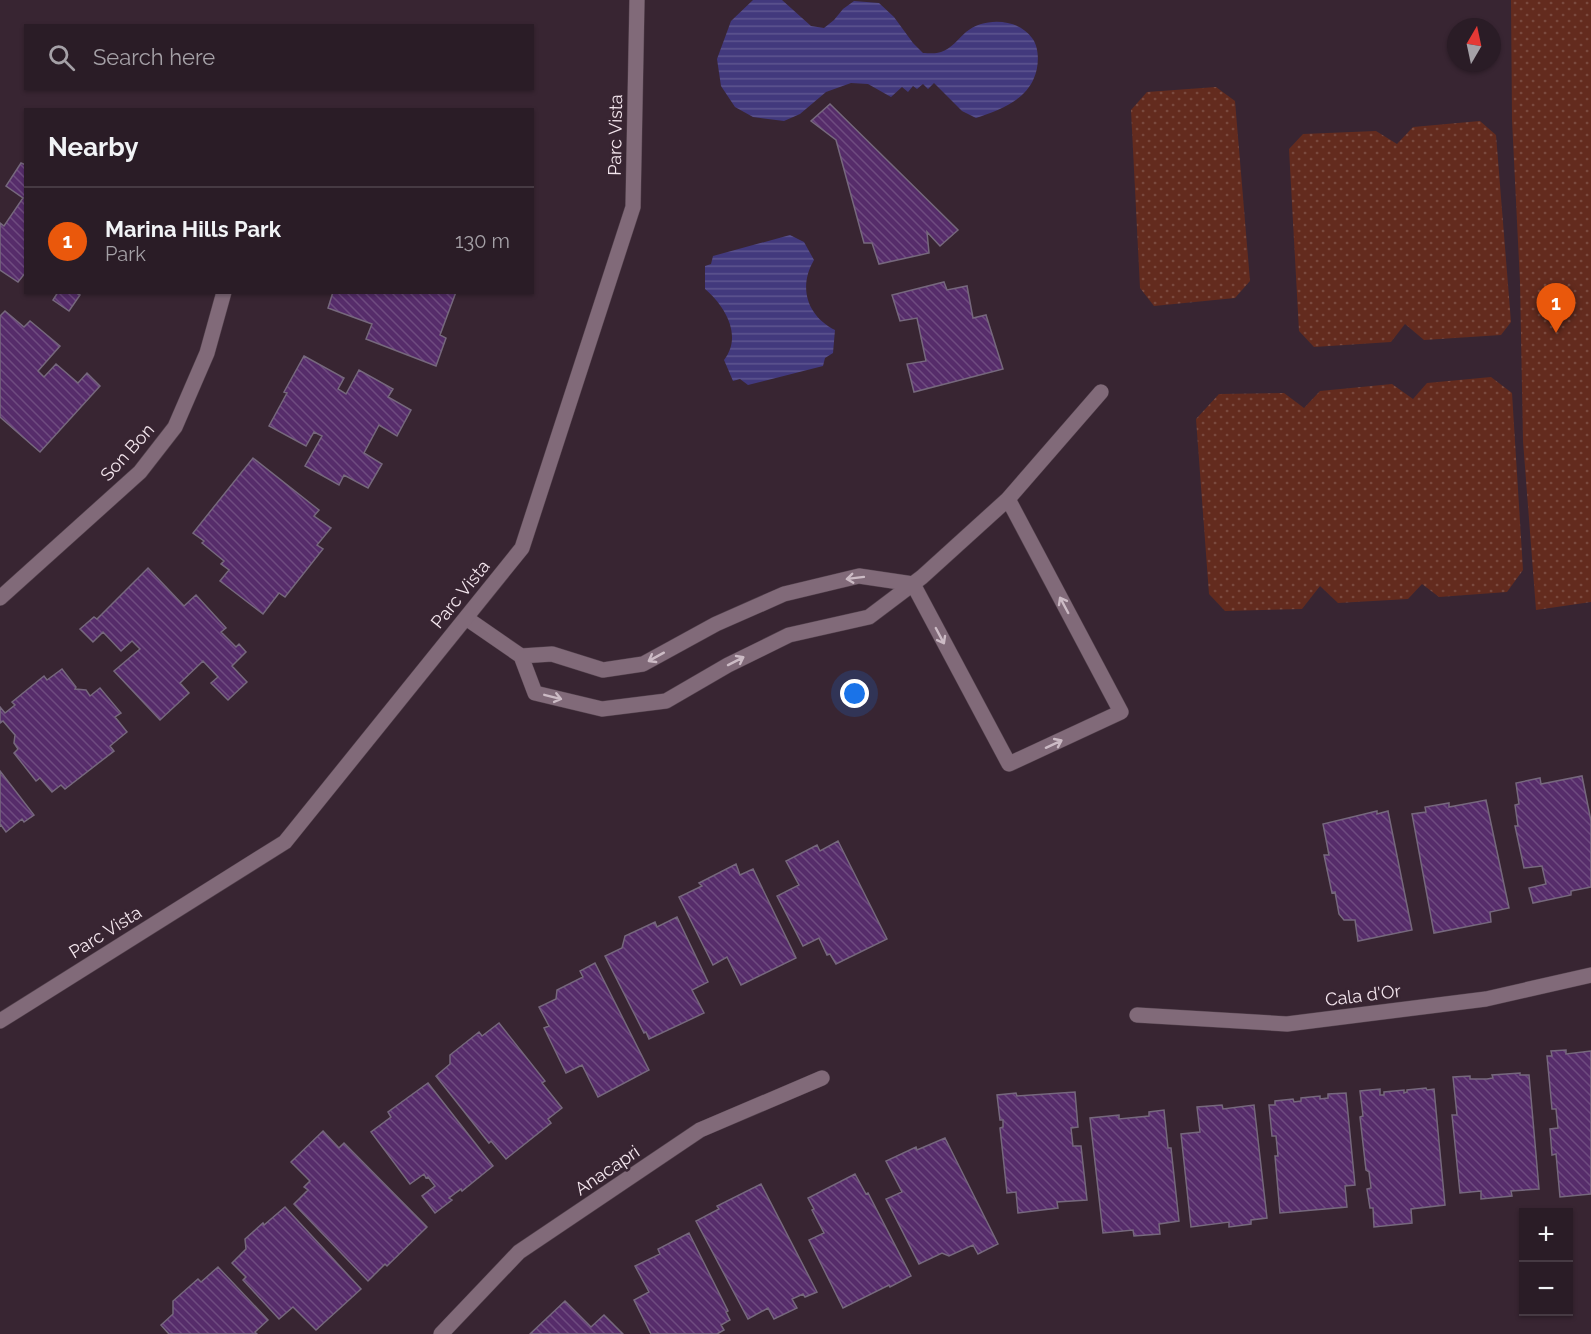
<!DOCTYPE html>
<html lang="en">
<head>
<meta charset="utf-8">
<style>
  :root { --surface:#2a1c26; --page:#362932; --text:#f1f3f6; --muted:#a5a1a7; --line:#463a43; --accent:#ea580c }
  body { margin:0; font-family:Raleway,sans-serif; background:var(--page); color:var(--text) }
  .controls { position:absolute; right:18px; bottom:18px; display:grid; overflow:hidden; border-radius:0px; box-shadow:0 2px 4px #0004 }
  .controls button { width:54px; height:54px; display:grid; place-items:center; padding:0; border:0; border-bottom:2px solid var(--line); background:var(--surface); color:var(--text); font:30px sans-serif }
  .compass { position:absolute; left:1447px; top:18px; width:54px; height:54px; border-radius:50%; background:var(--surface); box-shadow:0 2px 4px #0004; rotate:9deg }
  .you { position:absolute; left:855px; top:694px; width:21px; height:21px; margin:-15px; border:4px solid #fff; border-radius:50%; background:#1a73e8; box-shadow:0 0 0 9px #1a73e833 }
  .badge { display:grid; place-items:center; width:39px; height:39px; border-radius:50%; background:var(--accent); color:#fff; font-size:20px; font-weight:700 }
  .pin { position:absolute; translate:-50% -50px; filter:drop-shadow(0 2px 3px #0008) }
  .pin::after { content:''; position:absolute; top:32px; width:21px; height:18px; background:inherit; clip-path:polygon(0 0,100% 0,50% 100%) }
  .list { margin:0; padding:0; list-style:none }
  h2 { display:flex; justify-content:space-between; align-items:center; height:78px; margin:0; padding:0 24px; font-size:26px }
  h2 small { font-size:20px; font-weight:400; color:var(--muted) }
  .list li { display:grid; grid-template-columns:39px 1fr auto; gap:18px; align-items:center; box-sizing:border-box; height:108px; padding:0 24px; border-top:2px solid var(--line) }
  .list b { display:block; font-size:22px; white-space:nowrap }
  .list p { margin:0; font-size:20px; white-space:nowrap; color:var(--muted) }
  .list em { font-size:20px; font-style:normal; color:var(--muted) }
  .icon { flex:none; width:33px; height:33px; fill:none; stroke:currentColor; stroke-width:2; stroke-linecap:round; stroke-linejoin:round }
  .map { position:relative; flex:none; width:1591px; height:1334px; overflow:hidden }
  .search { position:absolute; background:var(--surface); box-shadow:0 2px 4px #0004; left:24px; top:24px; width:510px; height:66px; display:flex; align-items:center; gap:15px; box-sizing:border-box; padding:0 21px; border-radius:0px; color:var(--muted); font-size:22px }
  .panel { position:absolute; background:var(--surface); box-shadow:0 2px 4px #0004; left:24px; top:108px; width:510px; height:186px; border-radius:0px }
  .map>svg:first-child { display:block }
  .park { fill:url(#park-dots) }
  .water { fill:url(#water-rules) }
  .building { fill:url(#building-back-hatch); stroke:#76687d; stroke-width:1.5 }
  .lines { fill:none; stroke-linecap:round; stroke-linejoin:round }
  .service-casing { stroke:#52414c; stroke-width:16 }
  .minor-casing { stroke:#52414c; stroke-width:16 }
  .tertiary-casing { stroke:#52414c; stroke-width:16 }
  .service { stroke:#816a79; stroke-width:15 }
  .minor { stroke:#816a79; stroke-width:15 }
  .tertiary { stroke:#816a79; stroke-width:15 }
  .oneway { stroke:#ccbbc5 }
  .labels { text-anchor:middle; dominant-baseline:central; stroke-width:5; stroke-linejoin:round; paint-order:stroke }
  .street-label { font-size:18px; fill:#f4e6ee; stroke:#382532 }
</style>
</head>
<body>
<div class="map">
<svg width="1591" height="1334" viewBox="0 0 1591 1334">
  <defs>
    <pattern id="park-dots" width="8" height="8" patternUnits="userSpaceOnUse" patternTransform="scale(1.5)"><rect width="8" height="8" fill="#632b1e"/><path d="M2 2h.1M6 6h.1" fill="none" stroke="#7a4a3f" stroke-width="1.8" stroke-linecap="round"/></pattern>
    <pattern id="water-rules" width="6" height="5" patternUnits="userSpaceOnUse" patternTransform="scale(1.5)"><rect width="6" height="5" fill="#42397d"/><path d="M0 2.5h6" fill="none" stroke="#5e5690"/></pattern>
    <pattern id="building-back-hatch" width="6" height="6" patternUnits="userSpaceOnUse" patternTransform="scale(1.5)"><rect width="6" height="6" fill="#562c6a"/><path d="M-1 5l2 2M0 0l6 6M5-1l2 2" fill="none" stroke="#6f4b80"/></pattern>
  </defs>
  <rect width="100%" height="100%" fill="#382532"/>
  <path class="park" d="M 1511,0 L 1591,0 L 1591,602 L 1536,610 L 1523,441 L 1520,282 L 1512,120 Z
    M 1216,87 L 1235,101 L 1250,281 L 1235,298 L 1154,306 L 1140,288 L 1131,110 L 1147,92 Z
    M 1480,121 L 1496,135 L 1511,322 L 1501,335 L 1424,340 L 1405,324 L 1391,342 L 1314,347 L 1299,331 L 1289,149 L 1303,134 L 1376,131 L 1397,144 L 1413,127 Z
    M 1491,377 L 1512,393 L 1523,570 L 1507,592 L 1439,597 L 1422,584 L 1408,599 L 1338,603 L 1320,586 L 1302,609 L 1225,611 L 1209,594 L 1196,419 L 1219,394 L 1284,393 L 1304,408 L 1320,391 L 1392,384 L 1413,399 L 1427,383 Z"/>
  <path class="water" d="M 753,0 L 782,0 L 811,26 L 824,28 L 834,20 L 843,9 L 854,1 L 879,3 L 894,17 L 913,43 L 923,53 C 928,53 936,54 941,52 C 951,49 959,38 966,32 C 984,17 1018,18 1032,38 C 1040,48 1039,67 1034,78 C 1024,102 998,110 976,118 L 962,111 L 934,83 L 928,89 L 923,84 L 917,89 L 913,86 L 908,92 L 902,87 L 891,97 L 868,84 L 851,83 L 826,92 L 800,114 L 784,121 L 753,117 L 735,107 L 721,86 L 717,59 L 731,21 Z
    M 790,235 L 804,242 L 814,260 C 798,287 807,316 835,330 L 833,353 L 825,358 L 823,366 L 748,385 L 740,379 L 733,381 L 724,360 C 743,336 725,306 705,289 L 705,266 L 711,264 L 713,256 Z"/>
  <path class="building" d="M 830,104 L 958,230 L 940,246 L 927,232 L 929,253 L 879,264 L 872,243 L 864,243 L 836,140 L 811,121 Z
    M 21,163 L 26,165 L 26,272 L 18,282 L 0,270 L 0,223 L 4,226 L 23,198 L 6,186 Z
    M 944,282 L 947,290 L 967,286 L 973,318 L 986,315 L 1003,369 L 914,392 L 907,364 L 926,361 L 917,318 L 900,321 L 892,295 Z
    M 58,292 L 75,292 L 80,295 L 69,311 L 53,300 Z
    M 333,292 L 456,292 L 440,335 L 446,338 L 436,366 L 366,339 L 372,324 L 328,308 Z
    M 5,311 L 24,327 L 30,321 L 60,346 L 38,371 L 44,377 L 56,364 L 78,383 L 87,373 L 100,386 L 40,452 L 0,417 L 0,316 Z
    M 304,356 L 344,378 L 338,389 L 346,394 L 359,370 L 393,389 L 388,397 L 411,410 L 397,436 L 379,425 L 364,453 L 382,464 L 368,488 L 344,475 L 339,485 L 305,466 L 322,436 L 314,432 L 306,446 L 269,426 L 287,393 L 284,392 Z
    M 253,458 L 319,510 L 314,516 L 331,528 L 317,545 L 323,549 L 285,597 L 279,593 L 263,614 L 220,581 L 229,570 L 221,564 L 224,561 L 202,543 L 204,541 L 193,533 Z
    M 148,568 L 184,606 L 196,595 L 226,628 L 221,632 L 236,647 L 239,644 L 246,652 L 232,666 L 247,682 L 228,700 L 211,683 L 218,677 L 203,661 L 180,683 L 189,693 L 160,720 L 114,671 L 140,649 L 132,641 L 121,651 L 103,632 L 93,642 L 80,629 L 94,617 L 97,619 Z
    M 62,669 L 76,687 L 75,689 L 86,690 L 90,696 L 100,688 L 121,713 L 115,717 L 127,732 L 110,746 L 114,751 L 65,789 L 61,785 L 52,792 L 40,778 L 36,781 L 14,753 L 18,749 L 14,743 L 15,735 L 3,721 L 0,723 L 0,707 L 5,713 L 15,705 L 12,702 L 44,676 L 47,680 Z
    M 0,771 L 34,815 L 24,822 L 22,819 L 6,832 L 1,825 L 0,826 Z
    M 1582,776 L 1591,821 L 1591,887 L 1571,891 L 1571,895 L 1533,903 L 1529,888 L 1546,884 L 1542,866 L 1524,868 L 1515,826 L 1518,826 L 1515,805 L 1519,804 L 1516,783 L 1540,778 L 1541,784 Z
    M 1486,800 L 1509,908 L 1490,912 L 1491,922 L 1434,933 L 1412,814 L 1426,812 L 1425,807 L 1449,803 L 1449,807 Z
    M 1377,811 L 1377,814 L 1388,811 L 1412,930 L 1358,941 L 1355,920 L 1344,920 L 1339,914 L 1335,892 L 1332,893 L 1324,855 L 1329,855 L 1323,824 Z
    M 838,841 L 887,939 L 836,964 L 830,954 L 827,955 L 819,938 L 803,946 L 777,896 L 799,885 L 786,861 L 817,845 L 820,851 Z
    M 736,864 L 740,875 L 753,869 L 796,958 L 741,985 L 727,957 L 713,965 L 679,897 L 702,886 L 699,883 Z
    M 677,917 L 708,982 L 692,990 L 704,1013 L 649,1039 L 646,1032 L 644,1033 L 605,956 L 622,948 L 625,936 L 655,922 L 657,927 Z
    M 595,963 L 649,1070 L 598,1097 L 582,1065 L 566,1073 L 544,1028 L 549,1026 L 539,1007 L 556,999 L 557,990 L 583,977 L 580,971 Z
    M 499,1023 L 545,1081 L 542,1083 L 562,1108 L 548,1119 L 551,1123 L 506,1159 L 491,1141 L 489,1143 L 436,1076 L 450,1064 L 450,1055 L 479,1032 L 482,1036 Z
    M 1566,1050 L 1566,1054 L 1591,1051 L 1591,1194 L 1560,1197 L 1556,1154 L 1552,1155 L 1550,1129 L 1558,1128 L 1556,1109 L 1552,1109 L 1547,1056 L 1552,1056 L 1551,1051 Z
    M 1520,1073 L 1520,1075 L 1529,1075 L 1539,1189 L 1511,1191 L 1512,1196 L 1481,1199 L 1481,1191 L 1460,1193 L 1452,1115 L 1457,1115 L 1453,1077 L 1470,1076 L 1470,1079 L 1487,1079 L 1493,1078 L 1492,1075 Z
    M 428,1083 L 493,1166 L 462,1191 L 461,1189 L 449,1198 L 452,1200 L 435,1213 L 422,1196 L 435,1186 L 428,1177 L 426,1178 L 424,1174 L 410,1184 L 371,1132 L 391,1117 L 388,1112 Z
    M 1426,1088 L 1427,1090 L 1434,1089 L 1445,1205 L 1411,1209 L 1412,1223 L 1374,1227 L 1373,1208 L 1370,1208 L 1367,1189 L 1371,1188 L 1369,1172 L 1366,1170 L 1360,1117 L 1363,1116 L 1360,1091 L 1380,1089 L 1380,1095 L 1384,1095 L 1384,1092 L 1404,1090 L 1404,1093 L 1407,1092 L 1407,1090 Z
    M 1075,1092 L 1078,1127 L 1071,1128 L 1073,1146 L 1081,1146 L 1087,1200 L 1057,1202 L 1058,1208 L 1018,1213 L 1016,1192 L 1007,1193 L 1000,1128 L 1003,1127 L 1003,1120 L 1000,1120 L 997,1095 L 1016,1093 L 1017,1096 Z
    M 1346,1093 L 1355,1185 L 1345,1186 L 1347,1207 L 1280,1213 L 1275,1156 L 1278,1156 L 1276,1136 L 1272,1136 L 1269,1105 L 1275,1105 L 1275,1101 L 1293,1099 L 1294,1102 L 1301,1101 L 1301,1098 L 1320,1096 L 1320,1099 L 1328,1098 L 1328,1094 Z
    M 1222,1105 L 1223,1109 L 1254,1105 L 1267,1218 L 1251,1220 L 1251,1224 L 1229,1227 L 1229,1222 L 1191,1227 L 1181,1134 L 1200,1132 L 1197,1107 Z
    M 1164,1110 L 1168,1148 L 1171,1148 L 1179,1221 L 1159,1224 L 1160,1234 L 1134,1236 L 1133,1230 L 1103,1233 L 1090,1118 L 1119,1115 L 1119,1119 L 1149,1116 L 1149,1112 Z
    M 323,1131 L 339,1148 L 344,1143 L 427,1227 L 387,1266 L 385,1264 L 368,1281 L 294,1204 L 308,1190 L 304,1187 L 310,1181 L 291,1162 Z
    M 945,1138 L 998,1244 L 978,1254 L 973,1245 L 949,1256 L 942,1253 L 919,1264 L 886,1199 L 902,1192 L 886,1161 L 916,1147 L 917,1150 Z
    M 855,1174 L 866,1194 L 868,1193 L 911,1276 L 890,1287 L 889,1285 L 843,1308 L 809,1240 L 824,1233 L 812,1210 L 814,1209 L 808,1198 Z
    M 761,1184 L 817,1292 L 805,1297 L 803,1294 L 792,1299 L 797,1308 L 774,1319 L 768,1308 L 748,1319 L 696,1221 L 719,1209 L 717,1206 Z
    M 285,1207 L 361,1289 L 316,1330 L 293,1307 L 279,1319 L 243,1280 L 246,1277 L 232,1263 L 246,1249 L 245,1239 L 263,1223 L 264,1225 Z
    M 689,1233 L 728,1311 L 726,1312 L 730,1320 L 721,1325 L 724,1330 L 717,1334 L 651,1334 L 634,1300 L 649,1292 L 635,1266 L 660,1254 L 658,1249 Z
    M 218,1267 L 268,1320 L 255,1332 L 257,1334 L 169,1334 L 161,1325 L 173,1314 L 173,1301 L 198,1279 L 201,1282 Z
    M 565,1301 L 591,1327 L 604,1315 L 623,1334 L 530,1334 Z"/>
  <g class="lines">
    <g class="service-casing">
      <path id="service" d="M 913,584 L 1009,764 L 1121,712 L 1008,499
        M 466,618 L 521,656 L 535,693 L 602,709 L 666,701 L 728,665 L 789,635 L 869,617 L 922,577 L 1008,499 L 1101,392
        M 521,656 L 552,654 L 603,670 L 643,664 L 716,624 L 784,594 L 859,576 L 913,584"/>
    </g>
    <g class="minor-casing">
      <path id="minor" d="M 0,598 L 140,472 L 175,427 L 207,353 L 224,292
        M 1137,1015 L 1287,1024 L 1486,999 L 1591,975
        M 441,1334 L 519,1252 L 700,1130 L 822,1078"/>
    </g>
    <g class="tertiary-casing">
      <path id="tertiary" d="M 0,1021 L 285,842 L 522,548 L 633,207 L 637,0"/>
    </g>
    <use href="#service" class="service"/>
    <use href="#minor" class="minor"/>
    <use href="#tertiary" class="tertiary"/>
  </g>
  <defs><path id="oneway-shaft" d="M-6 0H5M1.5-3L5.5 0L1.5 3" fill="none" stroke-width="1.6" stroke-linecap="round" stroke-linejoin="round" transform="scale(1.5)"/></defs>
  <g class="oneway">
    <use href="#oneway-shaft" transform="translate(855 578) rotate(173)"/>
    <use href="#oneway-shaft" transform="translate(1064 605) rotate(-118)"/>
    <use href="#oneway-shaft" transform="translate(940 636) rotate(62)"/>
    <use href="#oneway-shaft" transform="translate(656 657) rotate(151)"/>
    <use href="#oneway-shaft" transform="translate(736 661) rotate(-27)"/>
    <use href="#oneway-shaft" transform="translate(553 697) rotate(14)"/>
    <use href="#oneway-shaft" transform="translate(1054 744) rotate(-25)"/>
  </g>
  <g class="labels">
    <g class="street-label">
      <text transform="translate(615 135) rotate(-89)">Parc Vista</text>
      <text transform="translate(127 452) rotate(-48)">Son Bon</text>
      <text transform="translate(460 594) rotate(-51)">Parc Vista</text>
      <text transform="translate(105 932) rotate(-32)">Parc Vista</text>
      <text transform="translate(1363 995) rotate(-7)">Cala d'Or</text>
      <text transform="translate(607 1170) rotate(-34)">Anacapri</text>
    </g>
  </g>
</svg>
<div class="controls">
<button>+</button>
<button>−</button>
</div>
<svg class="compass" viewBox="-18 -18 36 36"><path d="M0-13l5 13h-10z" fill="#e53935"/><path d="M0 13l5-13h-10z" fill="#a5a1a7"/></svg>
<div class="you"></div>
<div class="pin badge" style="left:1556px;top:333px">1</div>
<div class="search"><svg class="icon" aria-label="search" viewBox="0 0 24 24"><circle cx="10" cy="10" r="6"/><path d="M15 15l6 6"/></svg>Search here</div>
<section class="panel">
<h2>Nearby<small></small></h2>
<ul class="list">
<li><span class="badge">1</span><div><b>Marina Hills Park</b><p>Park</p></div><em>130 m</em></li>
</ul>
</section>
</div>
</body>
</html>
